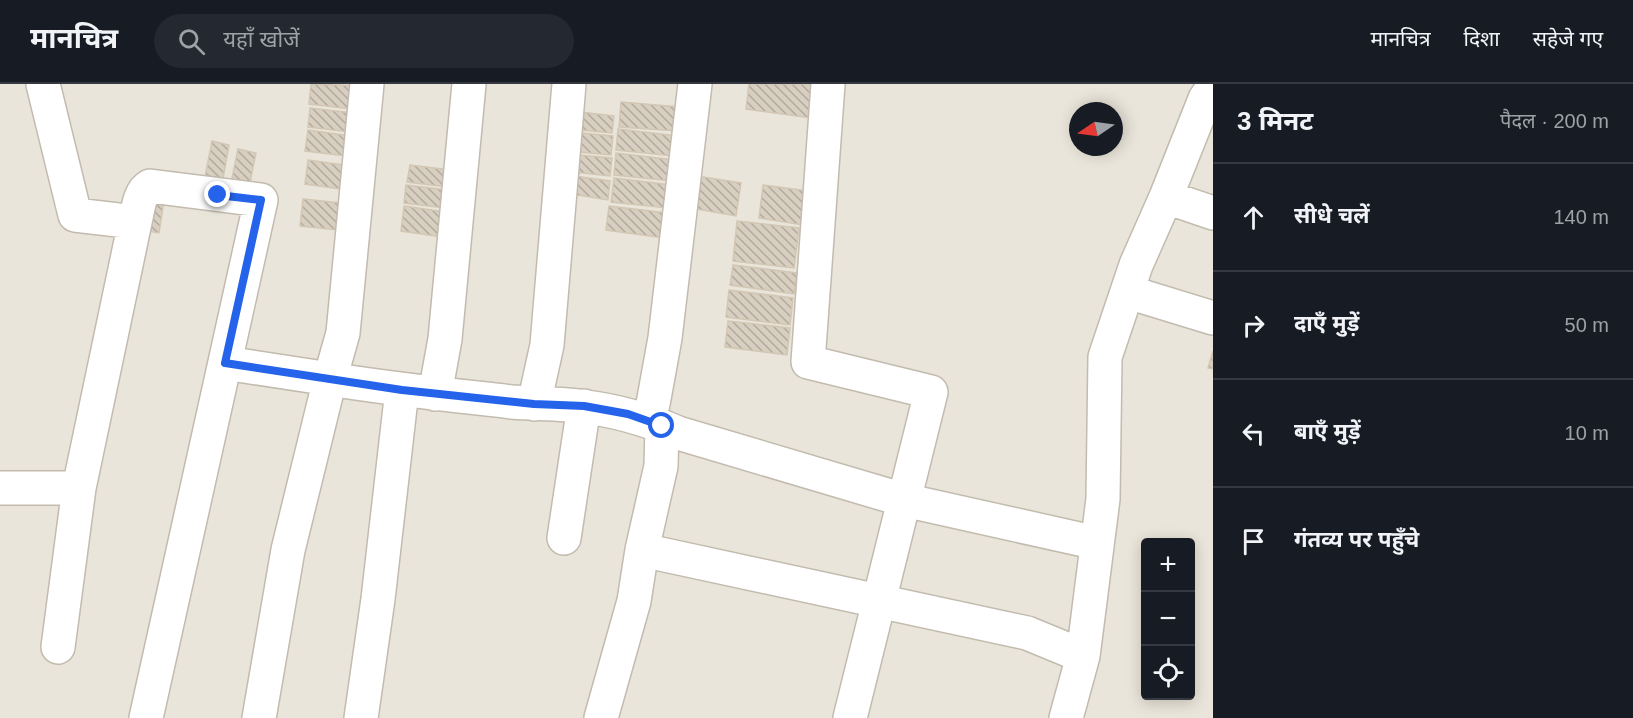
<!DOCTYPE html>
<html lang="hi">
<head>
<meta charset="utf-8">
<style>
  :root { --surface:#171b24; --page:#242831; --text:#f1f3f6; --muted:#9ea1a6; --line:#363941 }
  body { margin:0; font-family:Arial,"Noto Sans Devanagari",sans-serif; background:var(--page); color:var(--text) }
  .controls { position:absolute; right:18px; bottom:18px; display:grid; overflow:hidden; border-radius:6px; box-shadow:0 3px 15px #0003 }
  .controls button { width:54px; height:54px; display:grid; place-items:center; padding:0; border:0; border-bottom:2px solid var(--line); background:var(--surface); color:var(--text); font:30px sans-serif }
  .compass { position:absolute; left:1069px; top:18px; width:54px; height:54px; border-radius:50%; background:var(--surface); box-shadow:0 3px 15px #0003; rotate:257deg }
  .stop { position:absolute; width:18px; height:18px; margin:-14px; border:4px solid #2563eb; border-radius:50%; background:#fff }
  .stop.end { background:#2563eb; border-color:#fff; box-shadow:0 2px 6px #0008 }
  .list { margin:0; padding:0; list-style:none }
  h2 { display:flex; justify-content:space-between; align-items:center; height:78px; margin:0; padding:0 24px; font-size:26px }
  h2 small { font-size:20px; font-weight:400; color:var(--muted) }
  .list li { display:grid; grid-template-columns:39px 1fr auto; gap:18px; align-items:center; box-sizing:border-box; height:108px; padding:0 24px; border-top:2px solid var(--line) }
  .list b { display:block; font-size:22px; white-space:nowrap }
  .list em { font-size:20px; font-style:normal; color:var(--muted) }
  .icon { flex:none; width:33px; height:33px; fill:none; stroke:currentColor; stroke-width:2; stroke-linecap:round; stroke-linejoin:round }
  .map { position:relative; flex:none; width:1213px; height:634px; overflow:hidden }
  header { display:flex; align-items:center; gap:36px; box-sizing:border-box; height:84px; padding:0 30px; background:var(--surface); border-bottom:2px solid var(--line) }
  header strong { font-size:28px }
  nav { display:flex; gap:33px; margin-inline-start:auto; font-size:21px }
  .search { width:420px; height:54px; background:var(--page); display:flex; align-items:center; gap:15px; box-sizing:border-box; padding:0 21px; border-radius:33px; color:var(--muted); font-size:22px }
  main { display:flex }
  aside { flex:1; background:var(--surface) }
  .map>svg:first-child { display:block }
  .residential { fill:#eae5da; fill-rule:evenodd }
  .building { fill:url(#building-back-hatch); stroke:#d3c7b4; stroke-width:1.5 }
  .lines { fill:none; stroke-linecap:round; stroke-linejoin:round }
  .minor-casing { stroke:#c2bbae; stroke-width:36 }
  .minor { stroke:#fff; stroke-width:33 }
  .route { stroke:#2563eb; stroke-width:8 }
</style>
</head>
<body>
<header>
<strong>मानचित्र</strong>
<div class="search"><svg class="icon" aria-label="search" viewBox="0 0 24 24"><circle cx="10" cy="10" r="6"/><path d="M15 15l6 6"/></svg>यहाँ खोजें</div>
<nav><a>मानचित्र</a><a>दिशा</a><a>सहेजे गए</a></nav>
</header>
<main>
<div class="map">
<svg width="1213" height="634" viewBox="0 0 1213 634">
  <defs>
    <pattern id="building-back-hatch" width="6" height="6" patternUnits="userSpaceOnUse" patternTransform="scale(1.5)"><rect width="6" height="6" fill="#d8cfc1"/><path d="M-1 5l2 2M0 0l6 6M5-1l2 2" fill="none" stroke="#b1aa9e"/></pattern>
  </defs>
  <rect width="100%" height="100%" fill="#f6f3ec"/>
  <path class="residential" d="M 0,0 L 1213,0 L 1213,634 L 0,634 ZM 1078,27 L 1114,27 L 1114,63 L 1078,63 ZM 1146,458 L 1190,458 L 1190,612 L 1146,612 Z"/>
  <path class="building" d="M 311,0 L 362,2 L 360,26 L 309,20 Z
    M 749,0 L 815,0 L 811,34 L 746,25 Z
    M 621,18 L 680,23 L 678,47 L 619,43 Z
    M 310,24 L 361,30 L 359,49 L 308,43 Z
    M 571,27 L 614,32 L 612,49 L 570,45 Z
    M 618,45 L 677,52 L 674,72 L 616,66 Z
    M 308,46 L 357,53 L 355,73 L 305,67 Z
    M 570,48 L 613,52 L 611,71 L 568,67 Z
    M 212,57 L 229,61 L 221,106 L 203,103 Z
    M 238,65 L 256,69 L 248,108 L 230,104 Z
    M 616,69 L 674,76 L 672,97 L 614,91 Z
    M 567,70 L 612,74 L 610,92 L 565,87 Z
    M 308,76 L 357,83 L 354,107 L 305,100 Z
    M 410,81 L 458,87 L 455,104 L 407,98 Z
    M 567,91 L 610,97 L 608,116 L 564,109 Z
    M 690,91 L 741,99 L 736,132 L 685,123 Z
    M 614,94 L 671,101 L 668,124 L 611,118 Z
    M 406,101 L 455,107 L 453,125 L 404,119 Z
    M 763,101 L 808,107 L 803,141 L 759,134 Z
    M 148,108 L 165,110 L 159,149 L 142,146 Z
    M 303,115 L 351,120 L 348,147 L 300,142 Z
    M 404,122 L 452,129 L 449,154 L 401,147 Z
    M 609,122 L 667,129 L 664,154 L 606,146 Z
    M 737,137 L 799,144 L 794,184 L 733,177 Z
    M 733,181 L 797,189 L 794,210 L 730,201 Z
    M 729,206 L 793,214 L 790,241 L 726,233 Z
    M 728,237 L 790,244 L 787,271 L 725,263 Z
    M 1213,267 L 1213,285 L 1208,284 Z"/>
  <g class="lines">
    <g class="minor-casing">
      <path id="minor" d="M 43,0 L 75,131 L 135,138 C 138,126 139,108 150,102 L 261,116 L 146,634
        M 828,0 L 808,278 L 931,308 L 850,634
        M 1166,113 L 1213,129
        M 1128,208 L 1213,234
        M 225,279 L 330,295 L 343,249 L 367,0
        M 435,310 L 445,255 L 469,0
        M 534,320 L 547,261 L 569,0
        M 647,335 L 653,320 L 665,254 L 695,0
        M 0,404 L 79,404 L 58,563
        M 79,404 L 135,138
        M 564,454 L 584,322
        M 642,466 L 1027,549 L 1083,572
        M 259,634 L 288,466 L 330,295 C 390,305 451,311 512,318 C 537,320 562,319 586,323 C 619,327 648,336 678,349 L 904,416 L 1097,459
        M 361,634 L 378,515 L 402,306
        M 601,634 L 634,517 L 642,466 L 661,382 L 662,342
        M 1066,634 L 1083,572 L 1103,415 L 1105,273 L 1136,181 L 1166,113 L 1205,15 L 1213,3"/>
    </g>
    <use href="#minor" class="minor"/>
  </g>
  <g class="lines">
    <path class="route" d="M 218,111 L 261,116 L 225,279 L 402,306 L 534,320 L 584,322 L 628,330 L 662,342"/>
  </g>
</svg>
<div class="controls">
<button>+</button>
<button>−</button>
<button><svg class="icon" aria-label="locate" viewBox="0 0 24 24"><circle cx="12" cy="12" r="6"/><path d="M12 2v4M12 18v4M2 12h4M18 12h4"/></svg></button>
</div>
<svg class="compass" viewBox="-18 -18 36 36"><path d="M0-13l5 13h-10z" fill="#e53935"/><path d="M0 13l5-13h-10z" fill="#9ea1a6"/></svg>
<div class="stop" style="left:662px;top:342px"></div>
<div class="stop end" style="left:218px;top:111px"></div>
</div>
<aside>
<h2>3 मिनट<small>पैदल · 200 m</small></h2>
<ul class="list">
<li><svg class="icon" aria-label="ahead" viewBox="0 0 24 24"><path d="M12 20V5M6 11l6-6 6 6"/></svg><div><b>सीधे चलें</b></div><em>140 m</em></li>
<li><svg class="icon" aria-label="right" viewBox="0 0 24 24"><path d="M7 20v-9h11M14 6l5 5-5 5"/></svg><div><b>दाएँ मुड़ें</b></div><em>50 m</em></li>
<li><svg class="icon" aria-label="left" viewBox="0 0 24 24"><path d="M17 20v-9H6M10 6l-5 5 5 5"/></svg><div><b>बाएँ मुड़ें</b></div><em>10 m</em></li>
<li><svg class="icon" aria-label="arrive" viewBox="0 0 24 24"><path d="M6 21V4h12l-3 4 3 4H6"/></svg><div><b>गंतव्य पर पहुँचे</b></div></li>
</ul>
</aside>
</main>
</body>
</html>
